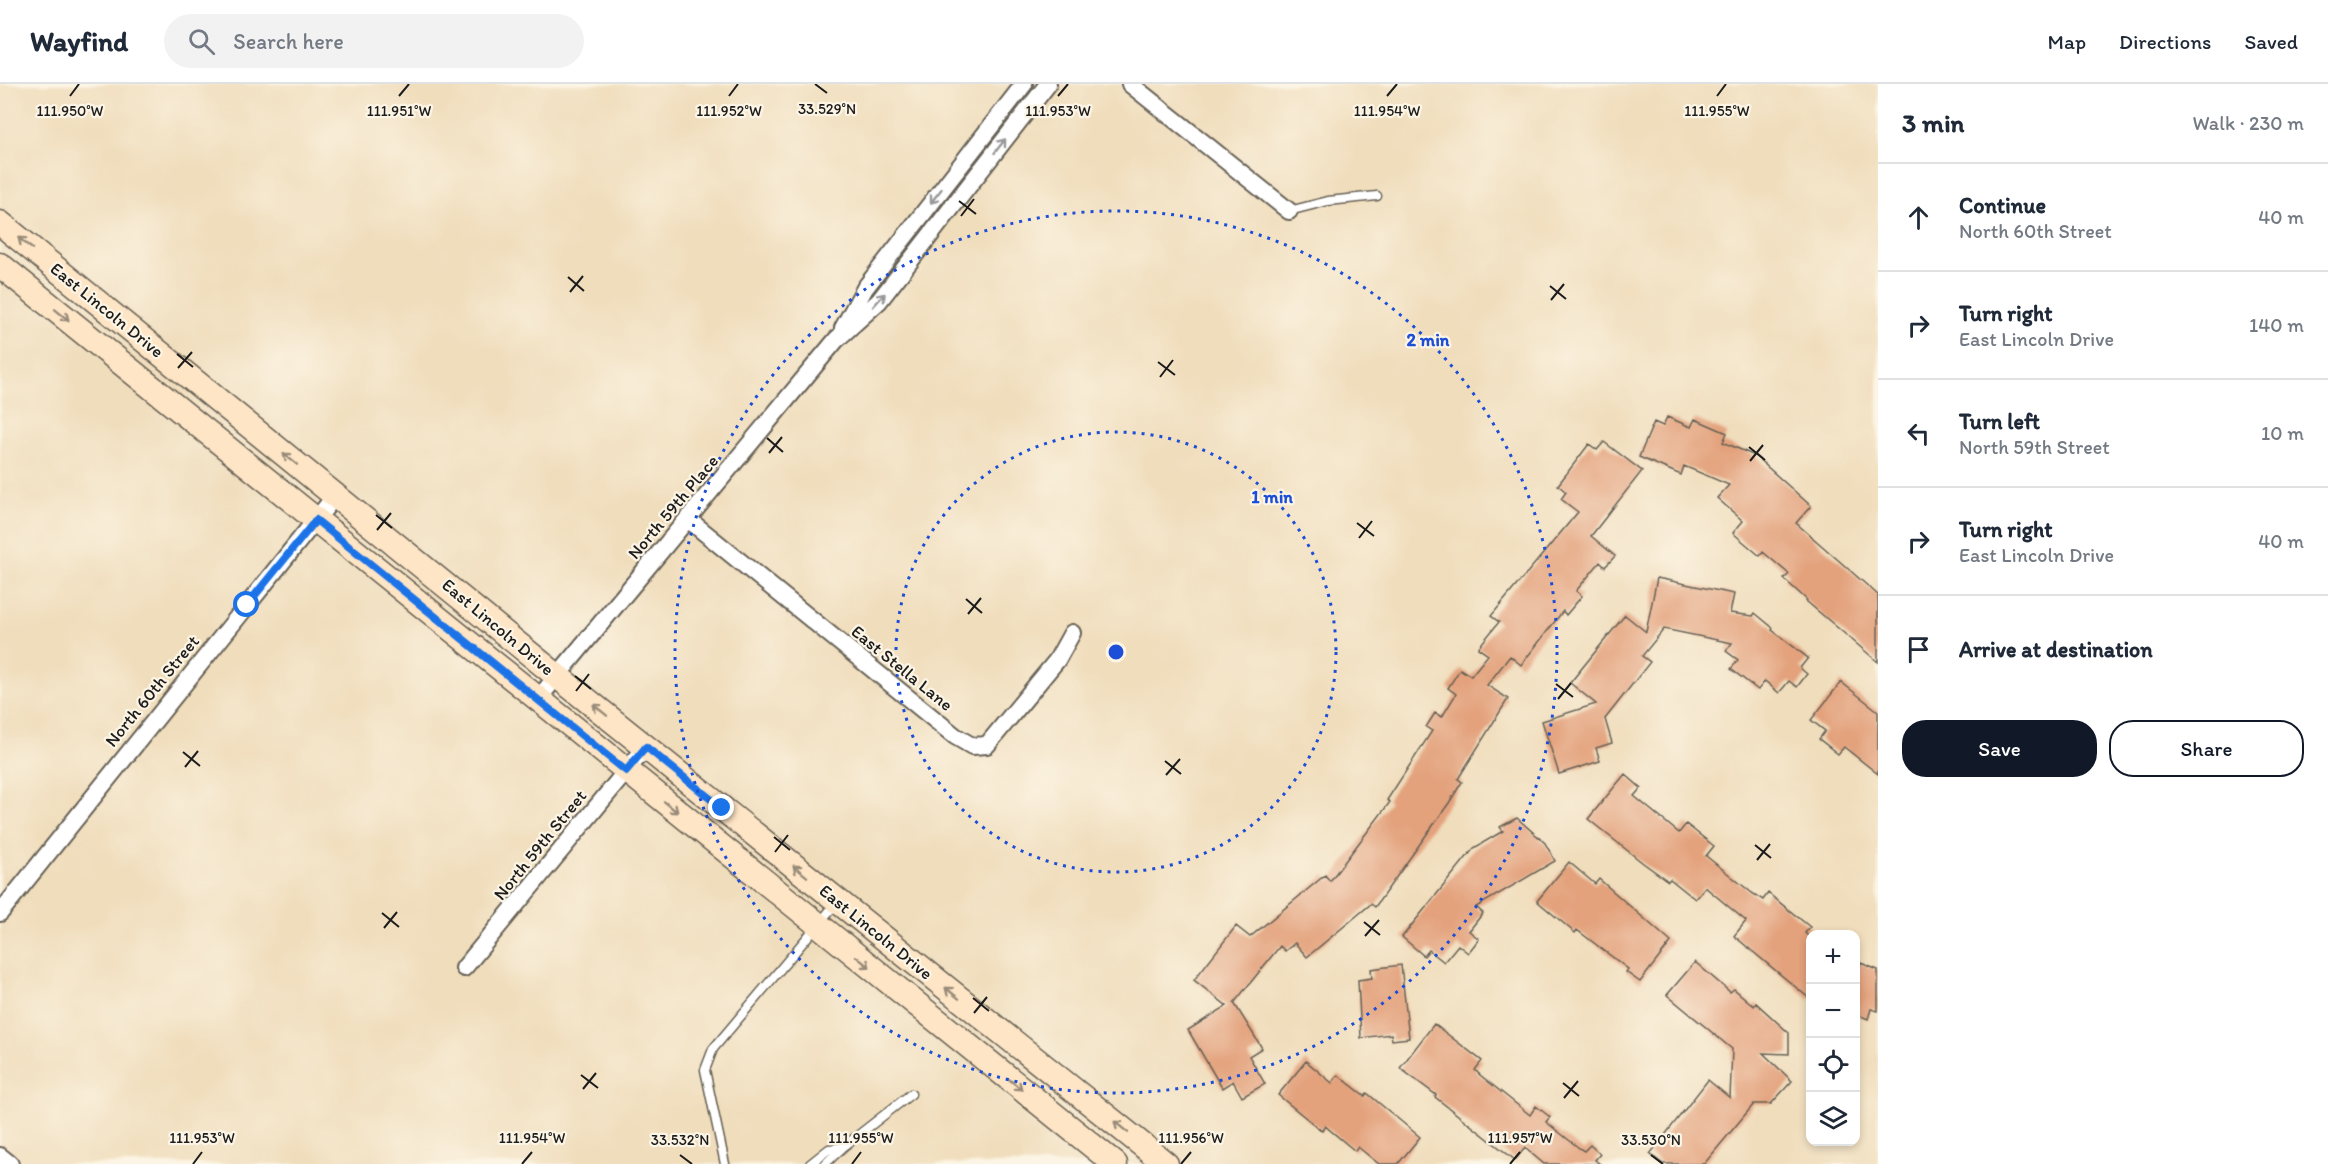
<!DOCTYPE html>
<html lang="en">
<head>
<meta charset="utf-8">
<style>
  :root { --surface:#fff; --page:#f2f2f3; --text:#1f2937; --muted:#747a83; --line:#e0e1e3; --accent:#111827 }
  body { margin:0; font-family:Itim,sans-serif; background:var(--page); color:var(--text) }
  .controls { position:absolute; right:18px; bottom:18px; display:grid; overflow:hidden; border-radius:12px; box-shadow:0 3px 9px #0003 }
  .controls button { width:54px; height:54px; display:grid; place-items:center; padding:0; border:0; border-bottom:2px solid var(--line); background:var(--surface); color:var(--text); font:30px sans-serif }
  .stop { position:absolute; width:18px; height:18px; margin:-14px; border:4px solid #1a73e8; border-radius:50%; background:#fff }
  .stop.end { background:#1a73e8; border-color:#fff; box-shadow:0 2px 6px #0008 }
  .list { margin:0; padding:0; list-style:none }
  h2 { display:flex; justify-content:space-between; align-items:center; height:78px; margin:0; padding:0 24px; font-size:26px }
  h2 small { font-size:20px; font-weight:400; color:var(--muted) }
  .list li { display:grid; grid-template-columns:39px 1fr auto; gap:18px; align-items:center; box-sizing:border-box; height:108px; padding:0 24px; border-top:2px solid var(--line) }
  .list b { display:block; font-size:22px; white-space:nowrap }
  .list p { margin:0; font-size:20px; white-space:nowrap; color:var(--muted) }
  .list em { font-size:20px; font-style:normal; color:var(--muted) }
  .actions { display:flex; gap:12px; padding:18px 24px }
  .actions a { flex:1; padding:14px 0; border:2px solid var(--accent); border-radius:24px; text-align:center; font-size:21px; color:var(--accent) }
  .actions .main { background:var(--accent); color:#fff }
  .icon { flex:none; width:33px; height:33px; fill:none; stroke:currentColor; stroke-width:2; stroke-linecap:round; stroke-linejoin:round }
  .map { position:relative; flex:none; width:1878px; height:1080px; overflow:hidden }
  header { display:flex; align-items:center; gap:36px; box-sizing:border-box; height:84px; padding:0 30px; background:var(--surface); border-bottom:2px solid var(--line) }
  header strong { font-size:28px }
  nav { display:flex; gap:33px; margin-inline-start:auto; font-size:21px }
  .search { width:420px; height:54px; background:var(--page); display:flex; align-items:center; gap:15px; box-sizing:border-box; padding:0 21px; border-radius:33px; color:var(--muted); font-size:22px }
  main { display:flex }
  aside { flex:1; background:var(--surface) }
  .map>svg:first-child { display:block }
  .building { fill:#e3a17c }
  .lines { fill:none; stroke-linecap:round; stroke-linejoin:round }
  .lane-casing { stroke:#666054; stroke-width:11 }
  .street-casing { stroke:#666054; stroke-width:20 }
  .secondary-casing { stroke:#666054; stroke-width:27 }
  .lane { stroke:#fff; stroke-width:8 }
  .street { stroke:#fff; stroke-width:16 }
  .secondary { stroke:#fee5c5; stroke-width:24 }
  .oneway { stroke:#999 }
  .oneway2 { stroke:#988b79 }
  .route { stroke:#1a73e8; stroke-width:8 }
  .ticks { fill:none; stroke:#1c1c1c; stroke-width:2 }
  .ring { fill:none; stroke:#1d4ed8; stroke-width:3; stroke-dasharray:3 6 }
  .labels { text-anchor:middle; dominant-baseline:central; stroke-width:4.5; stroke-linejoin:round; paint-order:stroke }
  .street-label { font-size:18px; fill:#1c1c1c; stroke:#fcf5e5 }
  .ticks-label { font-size:15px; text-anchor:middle; fill:#1c1c1c; stroke:#fcf5e5; stroke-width:4.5; stroke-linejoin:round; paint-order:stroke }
  .centre { fill:#1d4ed8; stroke:#fcf5e5; stroke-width:3 }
  .ring-label { font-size:18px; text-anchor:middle; font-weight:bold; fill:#1d4ed8; stroke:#fcf5e5; stroke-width:4.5; stroke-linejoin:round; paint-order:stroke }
</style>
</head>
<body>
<header>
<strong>Wayfind</strong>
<div class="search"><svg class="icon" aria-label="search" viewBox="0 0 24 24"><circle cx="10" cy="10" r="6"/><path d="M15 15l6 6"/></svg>Search here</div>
<nav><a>Map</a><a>Directions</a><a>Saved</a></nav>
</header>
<main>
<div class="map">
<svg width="1878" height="1080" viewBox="0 0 1878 1080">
  <rect width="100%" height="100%" fill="#fcf5e5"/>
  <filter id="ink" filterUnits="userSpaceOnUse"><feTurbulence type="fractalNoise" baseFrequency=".0167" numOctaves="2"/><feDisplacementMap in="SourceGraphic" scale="12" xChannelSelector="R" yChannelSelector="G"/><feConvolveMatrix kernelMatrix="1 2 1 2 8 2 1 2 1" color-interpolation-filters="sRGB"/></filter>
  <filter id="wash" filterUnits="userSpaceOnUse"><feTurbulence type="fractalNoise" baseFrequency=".008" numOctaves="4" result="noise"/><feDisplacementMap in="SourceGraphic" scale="24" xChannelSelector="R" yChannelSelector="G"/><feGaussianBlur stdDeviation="1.35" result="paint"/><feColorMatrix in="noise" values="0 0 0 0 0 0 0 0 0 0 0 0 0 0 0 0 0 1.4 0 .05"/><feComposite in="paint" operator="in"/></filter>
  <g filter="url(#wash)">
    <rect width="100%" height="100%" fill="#f0ddbc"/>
    <g id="blocks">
      <path class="building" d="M 1667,333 L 1691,343 L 1695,335 L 1727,349 L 1723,358 L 1755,372 L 1811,422 L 1796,439 L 1878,511 L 1878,578 L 1806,517 L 1807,516 L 1784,495 L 1789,490 L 1763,468 L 1760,472 L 1733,449 L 1743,437 L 1717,414 L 1729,401 L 1684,382 L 1681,391 L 1639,373 L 1654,338 L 1663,342 Z
        M 1604,358 L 1642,387 L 1591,452 L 1615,472 L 1605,483 L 1600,478 L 1576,507 L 1582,512 L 1566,531 L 1563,527 L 1521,581 L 1510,572 L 1487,601 L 1508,615 L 1458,695 L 1462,698 L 1449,719 L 1375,823 L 1371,820 L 1307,873 L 1295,859 L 1285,867 L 1280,862 L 1234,919 L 1262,964 L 1249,972 L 1265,1000 L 1242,1013 L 1233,997 L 1222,1004 L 1188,946 L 1227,922 L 1194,896 L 1236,842 L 1250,853 L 1325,791 L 1330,797 L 1390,718 L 1387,716 L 1432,647 L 1426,643 L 1435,629 L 1442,633 L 1456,610 L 1448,604 L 1460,585 L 1471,592 L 1488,571 L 1478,564 L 1499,538 L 1491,532 L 1578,428 L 1561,415 L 1566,408 L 1558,401 L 1589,360 L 1597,366 Z
        M 1657,494 L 1734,510 L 1730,529 L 1753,532 L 1755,529 L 1773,544 L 1772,546 L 1808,574 L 1800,584 L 1807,590 L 1797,603 L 1789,597 L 1779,609 L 1765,597 L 1758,606 L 1731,585 L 1738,576 L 1726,567 L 1732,559 L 1664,545 L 1642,572 L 1650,578 L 1605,635 L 1612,659 L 1596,664 L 1600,677 L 1559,690 L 1542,637 L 1596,620 L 1570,599 L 1625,531 L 1646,548 Z
        M 1841,598 L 1878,627 L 1878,690 L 1844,663 L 1838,670 L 1819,655 L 1825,647 L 1811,636 Z
        M 1625,690 L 1641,704 L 1634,712 L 1679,749 L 1686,740 L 1714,762 L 1706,772 L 1752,809 L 1763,816 L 1768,809 L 1810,843 L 1805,849 L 1810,854 L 1810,915 L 1734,852 L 1746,837 L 1705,803 L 1695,815 L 1670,795 L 1668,797 L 1643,779 L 1588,735 Z
        M 1517,734 L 1545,759 L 1555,777 L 1476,823 L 1483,829 L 1469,847 L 1479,855 L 1468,869 L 1458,861 L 1444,878 L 1429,866 L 1424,872 L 1402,853 L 1474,764 L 1503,747 L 1500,743 Z
        M 1569,778 L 1595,800 L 1599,795 L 1671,858 L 1640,898 L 1626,888 L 1628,885 L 1577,846 L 1575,849 L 1537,817 Z
        M 1856,877 L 1878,886 L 1878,927 L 1871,925 L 1868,935 L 1856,930 Z
        M 1695,878 L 1730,908 L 1734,905 L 1754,922 L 1756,919 L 1789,949 L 1789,970 L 1763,969 L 1792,997 L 1771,1020 L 1754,1020 L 1704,1080 L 1663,1080 L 1650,1070 L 1708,996 L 1730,1014 L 1732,965 L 1667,911 Z
        M 1401,881 L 1409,954 L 1392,956 L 1391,950 L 1361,954 L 1358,896 L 1372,894 L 1371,885 Z
        M 1434,940 L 1482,977 L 1475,986 L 1480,991 L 1530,1031 L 1536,1022 L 1550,1033 L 1546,1038 L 1579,1064 L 1584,1067 L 1590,1061 L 1600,1070 L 1595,1076 L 1600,1080 L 1544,1080 L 1525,1064 L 1515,1076 L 1435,1013 L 1436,1011 L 1400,984 Z
        M 1306,977 L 1332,999 L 1338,991 L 1365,1012 L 1367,1009 L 1420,1053 L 1398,1080 L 1379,1080 L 1358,1063 L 1355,1067 L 1325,1042 L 1322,1047 L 1278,1011 Z"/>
    </g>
  </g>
  <g filter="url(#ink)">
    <use href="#blocks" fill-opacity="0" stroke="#666054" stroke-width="1.5"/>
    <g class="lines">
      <g class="lane-casing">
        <path id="lane" d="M 1289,127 L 1328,117 L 1377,112
          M 843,1063 L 911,1010
          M 725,1080 L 705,986 L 713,965 L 837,818
          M 810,1080 L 829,1065 L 843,1063 L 825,1080"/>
      </g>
      <g class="street-casing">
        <path id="street" d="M 1130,0 L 1289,127
          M 843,244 L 865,204 L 1024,0
          M 689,436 L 955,652 L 972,662 L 987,661 L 1057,576 L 1072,549
          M 538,615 L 836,256 L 879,217 L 1048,0
          M 0,829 L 335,412
          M 464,884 L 646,663
          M 0,1072 L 10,1080"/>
      </g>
      <g class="secondary-casing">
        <path id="secondary" d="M 0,139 L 557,592 L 1166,1080
          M 0,181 L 1115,1080"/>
      </g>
      <use href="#lane" class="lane"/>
      <use href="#street" class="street"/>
      <use href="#secondary" class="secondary"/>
    </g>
    <defs><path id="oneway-shaft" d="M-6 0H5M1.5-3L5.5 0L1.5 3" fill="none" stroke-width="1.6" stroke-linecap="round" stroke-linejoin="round" transform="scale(1.5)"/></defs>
    <g class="oneway">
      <use href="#oneway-shaft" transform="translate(1000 62) rotate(-52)"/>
      <use href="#oneway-shaft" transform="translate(936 112) rotate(128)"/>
      <use href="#oneway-shaft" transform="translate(879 216) rotate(-48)"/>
    </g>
    <g class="oneway2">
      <use href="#oneway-shaft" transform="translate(25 159) rotate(-141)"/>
      <use href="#oneway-shaft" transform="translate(62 231) rotate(39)"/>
      <use href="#oneway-shaft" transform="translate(290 375) rotate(-141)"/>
      <use href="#oneway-shaft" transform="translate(600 626) rotate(-141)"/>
      <use href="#oneway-shaft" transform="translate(671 723) rotate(39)"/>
      <use href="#oneway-shaft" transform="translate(800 787) rotate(-141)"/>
      <use href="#oneway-shaft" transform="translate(863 878) rotate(39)"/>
      <use href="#oneway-shaft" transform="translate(952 909) rotate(-141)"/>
      <use href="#oneway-shaft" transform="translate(1015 1000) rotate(39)"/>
      <use href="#oneway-shaft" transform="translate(1121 1043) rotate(-141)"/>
    </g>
  </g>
  <g class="lines" filter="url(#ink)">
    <path class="route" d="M 247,521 L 316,436 L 626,687 L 646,663 L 722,724"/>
  </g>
  <path class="ticks" d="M 815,0 L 827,9M 70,12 L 79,0M 399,12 L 409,0M 729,12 L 738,0M 1058,12 L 1068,0M 1387,12 L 1397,0M 1717,12 L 1726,0M 959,117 L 976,130M 961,132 L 974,115M 568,193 L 584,207M 1550,202 L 1566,215M 570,208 L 583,192M 1551,216 L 1564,200M 177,270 L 193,283M 1158,278 L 1175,291M 178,284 L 192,268M 1160,293 L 1173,276M 767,354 L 783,368M 1749,363 L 1765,376M 769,369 L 782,353M 1750,377 L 1763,361M 376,431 L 392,444M 1357,439 L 1374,452M 377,446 L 391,429M 1359,454 L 1372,437M 966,515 L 982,529M 968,530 L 981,514M 575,592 L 591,605M 1556,600 L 1573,613M 576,607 L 589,590M 1558,615 L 1571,599M 183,668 L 200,682M 1165,677 L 1181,690M 185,683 L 198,667M 1166,691 L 1180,675M 774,753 L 790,766M 1755,761 L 1771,774M 775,768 L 788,751M 1757,776 L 1770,760M 382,829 L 399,843M 1364,838 L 1380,851M 384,844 L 397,828M 1365,852 L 1379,836M 973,914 L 989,927M 974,929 L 987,913M 581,991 L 598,1004M 1563,999 L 1579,1012M 583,1005 L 596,989M 1564,1014 L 1578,997M 680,1071 L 692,1080M 1651,1071 L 1663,1080M 193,1080 L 202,1068M 522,1080 L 532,1068M 852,1080 L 861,1068M 1181,1080 L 1191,1068M 1510,1080 L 1520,1068"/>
  <g class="ring">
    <circle cx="1116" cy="568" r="220"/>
    <circle cx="1116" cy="568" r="441"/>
  </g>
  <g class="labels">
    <g class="street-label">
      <text transform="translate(107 226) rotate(39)">East Lincoln Drive</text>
      <text transform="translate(673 423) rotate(-50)">North 59th Place</text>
      <text transform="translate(498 543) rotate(40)">East Lincoln Drive</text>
      <text transform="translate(902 584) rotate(39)">East Stella Lane</text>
      <text transform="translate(152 607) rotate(-51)">North 60th Street</text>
      <text transform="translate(540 761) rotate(-51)">North 59th Street</text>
      <text transform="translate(876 848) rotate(39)">East Lincoln Drive</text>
    </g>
  </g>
  <g class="ticks-label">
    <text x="827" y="30">33.529°N</text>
    <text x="70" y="32">111.950°W</text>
    <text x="399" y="32">111.951°W</text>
    <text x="729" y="32">111.952°W</text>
    <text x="1058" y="32">111.953°W</text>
    <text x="1387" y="32">111.954°W</text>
    <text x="1717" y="32">111.955°W</text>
    <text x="202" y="1059">111.953°W</text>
    <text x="532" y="1059">111.954°W</text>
    <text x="861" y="1059">111.955°W</text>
    <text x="1191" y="1059">111.956°W</text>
    <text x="1520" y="1059">111.957°W</text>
    <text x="680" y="1061">33.532°N</text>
    <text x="1651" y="1061">33.530°N</text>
  </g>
  <circle cx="1116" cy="568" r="9" class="centre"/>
  <g class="ring-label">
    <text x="1428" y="262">2 min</text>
    <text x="1272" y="419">1 min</text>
  </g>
</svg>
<div class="controls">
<button>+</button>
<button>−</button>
<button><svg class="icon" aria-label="locate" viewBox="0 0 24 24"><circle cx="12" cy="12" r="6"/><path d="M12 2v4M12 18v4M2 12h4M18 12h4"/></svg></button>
<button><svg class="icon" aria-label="layers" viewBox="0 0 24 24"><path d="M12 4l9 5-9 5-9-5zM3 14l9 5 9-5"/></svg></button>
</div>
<div class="stop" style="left:247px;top:521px"></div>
<div class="stop end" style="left:722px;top:724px"></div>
</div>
<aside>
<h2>3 min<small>Walk · 230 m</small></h2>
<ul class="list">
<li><svg class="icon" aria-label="ahead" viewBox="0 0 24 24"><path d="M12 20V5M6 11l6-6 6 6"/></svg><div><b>Continue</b><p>North 60th Street</p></div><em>40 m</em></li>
<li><svg class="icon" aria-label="right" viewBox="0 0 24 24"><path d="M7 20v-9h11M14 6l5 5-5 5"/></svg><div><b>Turn right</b><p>East Lincoln Drive</p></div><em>140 m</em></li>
<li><svg class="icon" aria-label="left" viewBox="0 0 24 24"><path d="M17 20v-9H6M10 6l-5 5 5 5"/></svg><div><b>Turn left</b><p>North 59th Street</p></div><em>10 m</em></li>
<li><svg class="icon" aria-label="right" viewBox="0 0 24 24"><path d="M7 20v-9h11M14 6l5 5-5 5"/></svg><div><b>Turn right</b><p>East Lincoln Drive</p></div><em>40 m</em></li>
<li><svg class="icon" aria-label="arrive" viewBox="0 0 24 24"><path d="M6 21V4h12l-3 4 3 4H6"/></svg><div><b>Arrive at destination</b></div></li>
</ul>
<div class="actions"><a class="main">Save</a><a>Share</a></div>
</aside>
</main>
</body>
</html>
